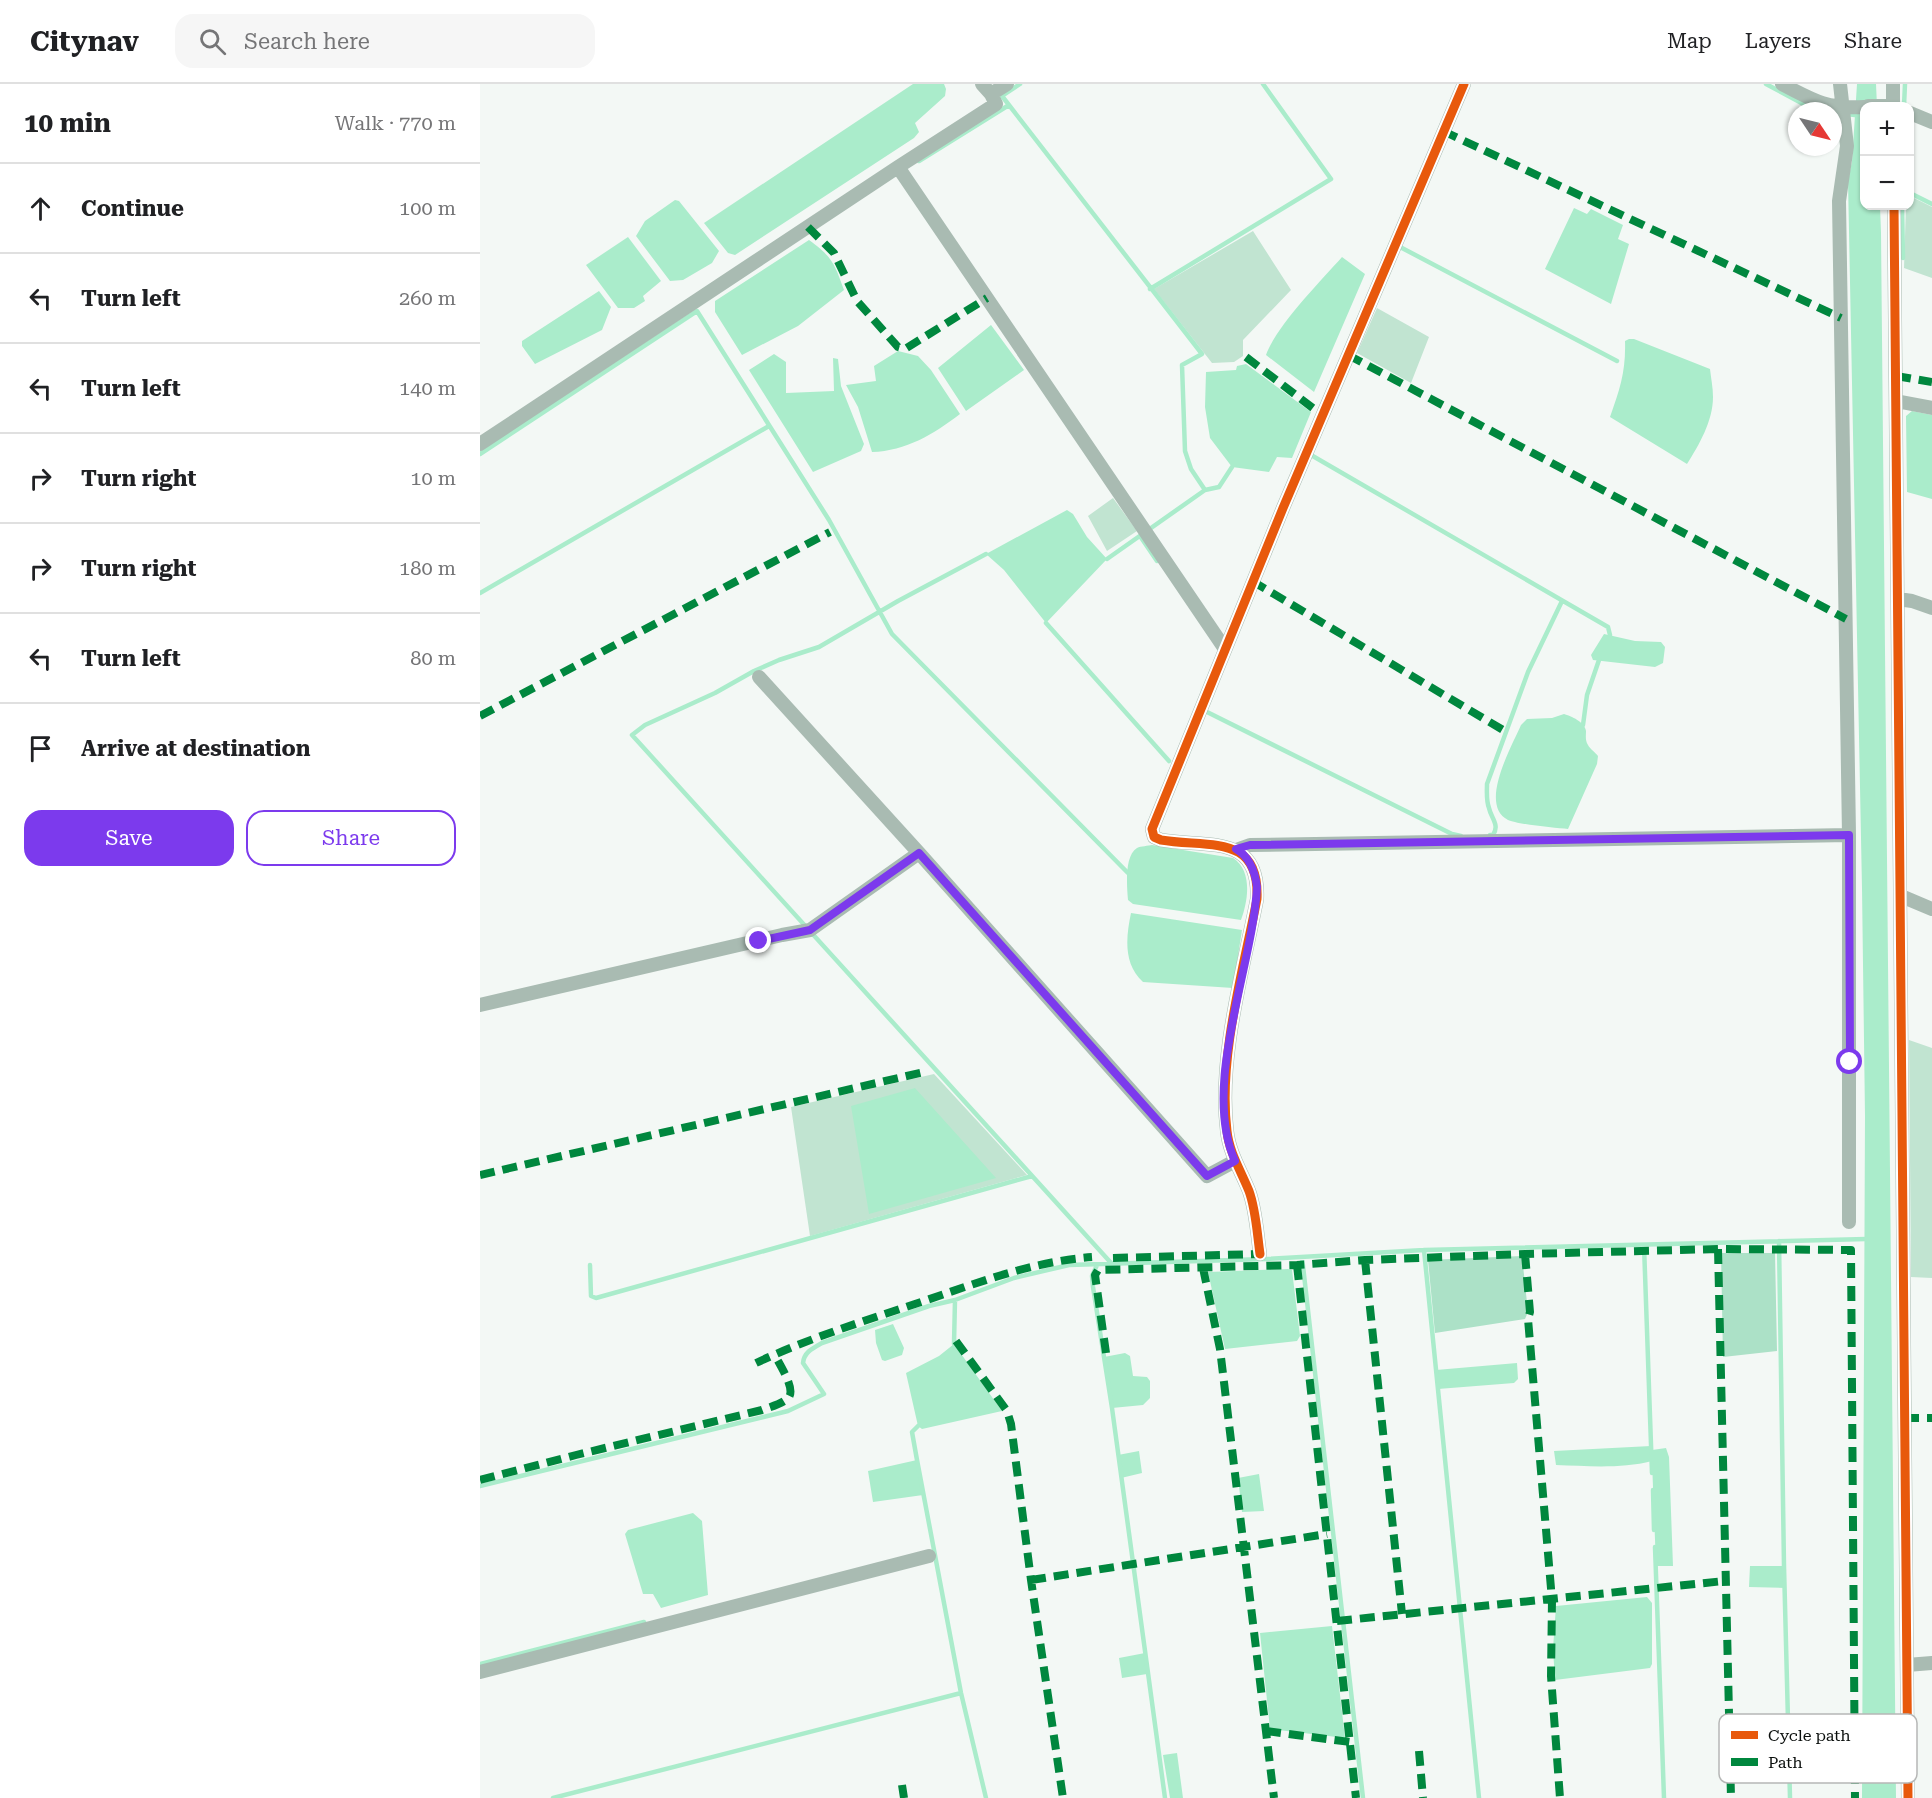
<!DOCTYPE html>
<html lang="en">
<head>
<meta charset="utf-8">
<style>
  :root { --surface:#fff; --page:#f6f6f6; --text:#202124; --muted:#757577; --line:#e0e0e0; --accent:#7c3aed }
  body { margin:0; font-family:"Roboto Serif",serif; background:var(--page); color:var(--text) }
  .controls { position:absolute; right:18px; top:18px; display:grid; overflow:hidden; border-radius:12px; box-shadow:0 2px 4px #0004 }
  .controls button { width:54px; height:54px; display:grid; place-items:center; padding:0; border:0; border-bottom:2px solid var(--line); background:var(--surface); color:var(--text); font:30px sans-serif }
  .compass { position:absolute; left:1308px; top:18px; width:54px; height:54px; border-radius:50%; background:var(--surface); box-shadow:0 2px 4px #0004; rotate:125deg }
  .stop { position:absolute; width:18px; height:18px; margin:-14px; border:4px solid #7c3aed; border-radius:50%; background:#fff }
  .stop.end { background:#7c3aed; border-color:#fff; box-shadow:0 2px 6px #0008 }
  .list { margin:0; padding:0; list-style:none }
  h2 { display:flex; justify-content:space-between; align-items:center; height:78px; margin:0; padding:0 24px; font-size:26px }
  h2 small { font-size:20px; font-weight:400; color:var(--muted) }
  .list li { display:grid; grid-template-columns:39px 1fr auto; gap:18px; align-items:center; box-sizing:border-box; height:90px; padding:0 24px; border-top:2px solid var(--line) }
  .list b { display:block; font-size:22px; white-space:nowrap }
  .list em { font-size:20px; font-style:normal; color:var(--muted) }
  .actions { display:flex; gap:12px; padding:18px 24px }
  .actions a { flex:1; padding:14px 0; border:2px solid var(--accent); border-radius:18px; text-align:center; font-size:21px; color:var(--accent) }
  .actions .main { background:var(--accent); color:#fff }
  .icon { flex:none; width:33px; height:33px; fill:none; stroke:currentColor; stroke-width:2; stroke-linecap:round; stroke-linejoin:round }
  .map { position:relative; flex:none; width:1452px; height:1714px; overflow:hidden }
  header { display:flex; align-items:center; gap:36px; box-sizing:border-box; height:84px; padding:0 30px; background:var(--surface); border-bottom:2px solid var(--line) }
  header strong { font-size:28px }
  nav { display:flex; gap:33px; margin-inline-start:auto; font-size:21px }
  .search { width:420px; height:54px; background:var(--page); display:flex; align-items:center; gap:15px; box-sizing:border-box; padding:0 21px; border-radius:18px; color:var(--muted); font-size:22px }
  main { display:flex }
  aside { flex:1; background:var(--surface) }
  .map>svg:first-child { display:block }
  .green { fill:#c1e4d1 }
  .forest { fill:#ace1c7 }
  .water { fill:#aaeccb }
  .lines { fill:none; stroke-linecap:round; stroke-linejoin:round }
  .stream { stroke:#aaeccb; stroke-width:4.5 }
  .minor { stroke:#a9bbb2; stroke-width:14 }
  .quiet { stroke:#00873e; stroke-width:8; stroke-dasharray:15 8; stroke-linecap:butt }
  .cycleway-casing { stroke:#fff; stroke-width:13 }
  .cycleway { stroke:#e8590c; stroke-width:9 }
  .route { stroke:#7c3aed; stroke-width:8 }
  .key { fill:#fff; stroke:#b6b7b6; stroke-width:1.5 }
  .key-label { font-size:16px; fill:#0b0f0d }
</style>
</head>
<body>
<header>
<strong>Citynav</strong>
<div class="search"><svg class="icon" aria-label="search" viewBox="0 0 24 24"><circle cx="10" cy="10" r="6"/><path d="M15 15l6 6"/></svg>Search here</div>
<nav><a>Map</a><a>Layers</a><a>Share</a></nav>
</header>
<main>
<aside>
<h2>10 min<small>Walk · 770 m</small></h2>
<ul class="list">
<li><svg class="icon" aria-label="ahead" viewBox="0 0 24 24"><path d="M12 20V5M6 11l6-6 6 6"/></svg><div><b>Continue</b></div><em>100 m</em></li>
<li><svg class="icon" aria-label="left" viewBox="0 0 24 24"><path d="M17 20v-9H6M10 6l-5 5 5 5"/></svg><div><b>Turn left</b></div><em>260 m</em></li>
<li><svg class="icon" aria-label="left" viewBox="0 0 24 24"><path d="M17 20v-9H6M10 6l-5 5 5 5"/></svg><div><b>Turn left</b></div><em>140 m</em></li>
<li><svg class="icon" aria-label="right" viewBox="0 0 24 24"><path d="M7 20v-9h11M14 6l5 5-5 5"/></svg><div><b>Turn right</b></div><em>10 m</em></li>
<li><svg class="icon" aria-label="right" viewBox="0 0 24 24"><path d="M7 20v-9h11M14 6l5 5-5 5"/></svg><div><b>Turn right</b></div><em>180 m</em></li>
<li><svg class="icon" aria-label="left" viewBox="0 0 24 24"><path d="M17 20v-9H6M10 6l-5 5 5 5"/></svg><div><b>Turn left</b></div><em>80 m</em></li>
<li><svg class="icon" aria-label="arrive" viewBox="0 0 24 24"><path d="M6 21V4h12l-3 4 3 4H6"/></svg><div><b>Arrive at destination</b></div></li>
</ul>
<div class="actions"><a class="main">Save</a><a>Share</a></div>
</aside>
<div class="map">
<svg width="1452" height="1714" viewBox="0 0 1452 1714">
  <rect width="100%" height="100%" fill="#f3f8f5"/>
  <path class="green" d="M 1430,112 L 1452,123 L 1452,194 L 1424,184 L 1426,122 L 1430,122 Z
    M 773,147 L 811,206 L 763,256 L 763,272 L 754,278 L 732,279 L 674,205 Z
    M 897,224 L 949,253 L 931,299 L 877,269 Z
    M 633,414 L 657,447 L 627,467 L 608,432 Z
    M 1429,956 L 1452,964 L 1452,1194 L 1431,1193 Z
    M 454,990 L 547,1091 L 330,1152 L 311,1023 Z"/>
  <path class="forest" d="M 1241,1169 L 1295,1169 L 1297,1267 L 1243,1273 Z
    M 1042,1172 L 1048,1228 L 1045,1235 L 955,1249 L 948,1176 Z"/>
  <path class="water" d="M 433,0 L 464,0 L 466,5 L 465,12 L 435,39 L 439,48 L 434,54 L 255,171 L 248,169 L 224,139 Z
    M 1377,0 L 1396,0 L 1397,22 L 1384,22 L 1384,122 L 1400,122 L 1401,149 L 1416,1714 L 1382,1714 L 1385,1032 L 1382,804 L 1368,97 L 1372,77 Z
    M 195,116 L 199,117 L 239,167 L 232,179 L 203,196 L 190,197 L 156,152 L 165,137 Z
    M 1094,124 L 1107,130 L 1111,125 L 1143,141 L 1138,155 L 1149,160 L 1131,220 L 1065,185 Z
    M 148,153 L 181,197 L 163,212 L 165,217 L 154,224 L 138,224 L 106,181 Z
    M 329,156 C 352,173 354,178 364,206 L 318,242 L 262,271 L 235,228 L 235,217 Z
    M 862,173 L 885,190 L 834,308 L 786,271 C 797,241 840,198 862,173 Z
    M 119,207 L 131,223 L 122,246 L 55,280 L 42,262 L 42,257 Z
    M 511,241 L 544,286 L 486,327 L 458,284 Z
    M 1149,255 L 1154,255 L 1230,285 C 1231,294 1233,304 1233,313 C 1233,337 1219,361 1207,380 L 1130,333 C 1140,305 1146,287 1145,257 Z
    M 418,267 L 438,272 L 451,286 L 480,330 C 454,350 426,367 392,368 L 378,323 L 366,301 L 396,297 L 394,282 Z
    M 294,270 L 306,278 L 306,309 L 354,307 L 353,274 L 358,275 L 361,302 L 384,360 L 381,367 L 333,388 L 269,286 Z
    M 766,280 L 831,328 L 812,374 L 797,373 L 789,388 L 752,383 L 730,354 L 725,323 L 726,288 L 756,286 L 757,282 Z
    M 1432,327 L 1452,331 L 1452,415 L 1427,408 L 1426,332 Z
    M 587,426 L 593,430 L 607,453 L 627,475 L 566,539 L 524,486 L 506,470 Z
    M 1124,550 L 1155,557 L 1181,558 L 1185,563 L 1183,579 L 1175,583 L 1113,576 L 1111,571 Z
    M 1084,630 C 1091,632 1105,638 1106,647 C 1106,652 1105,656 1108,661 C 1110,665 1115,668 1118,672 L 1117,680 L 1088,745 C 1076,744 1036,740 1028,736 C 998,721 1032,662 1041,641 L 1047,635 L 1072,634 Z
    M 672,761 L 753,774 C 773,787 768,817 761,836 L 653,820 L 648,816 C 647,803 644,772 657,764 C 661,762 668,762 672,761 Z
    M 651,829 L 762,846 L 753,904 L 663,898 C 643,880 646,853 651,829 Z
    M 435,1004 L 516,1094 L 389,1130 L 371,1022 Z
    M 808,1185 L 812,1186 L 820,1252 L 817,1257 L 745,1265 L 728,1188 Z
    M 413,1240 L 424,1264 L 422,1271 L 405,1277 L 402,1276 L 396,1259 L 395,1246 Z
    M 474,1260 L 522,1327 L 442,1345 L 438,1342 L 426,1289 L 459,1272 Z
    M 645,1269 L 650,1272 L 653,1292 L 667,1293 L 670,1297 L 670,1314 L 663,1321 L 632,1324 L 624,1273 Z
    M 1037,1279 L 1038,1295 L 1034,1299 L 958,1305 L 956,1286 Z
    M 1171,1362 L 1172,1366 L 1186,1364 L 1189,1373 L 1193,1482 L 1176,1482 L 1172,1377 C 1141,1385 1107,1382 1076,1381 L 1074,1367 Z
    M 659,1367 L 662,1389 L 641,1394 L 638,1371 Z
    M 437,1376 L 443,1411 L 393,1418 L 388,1387 Z
    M 779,1390 L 784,1427 L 762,1428 L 758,1394 Z
    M 213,1429 L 222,1437 L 228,1511 L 181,1524 L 173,1510 L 163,1510 L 145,1450 L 148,1446 Z
    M 1270,1482 L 1304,1482 L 1305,1504 L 1269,1503 Z
    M 1167,1513 L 1172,1519 L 1172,1580 L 1170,1584 L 1075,1596 L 1073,1565 L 1076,1522 Z
    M 852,1542 L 865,1654 L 790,1645 L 780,1549 Z
    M 665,1569 L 667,1590 L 642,1594 L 639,1574 Z
    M 697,1669 L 703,1714 L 690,1714 L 683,1671 Z"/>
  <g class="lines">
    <path class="stream" d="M 540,0 L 522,12 L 722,270 L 702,281 L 705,367 L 711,385 L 725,406
      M 1286,0 L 1327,22 L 1343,27
      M 1424,22 L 1425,0
      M 1365,30 L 1375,31
      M 439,77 L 529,21
      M 1430,109 L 1452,120
      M 1422,122 L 1423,174
      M 922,164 L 1137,277
      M 670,205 L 851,95 L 783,0
      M 0,370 L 217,227 L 349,436 L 412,550 L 648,789
      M 831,371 L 1128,543 L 1130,551
      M 660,452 L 677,477
      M 506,470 L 418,517 L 339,563 L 299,576 L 274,587 L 235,609 L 165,641 L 152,651 L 632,1180
      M 627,475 L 725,406 L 739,403 L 752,383
      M 0,509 L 289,342
      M 566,539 L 689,677
      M 727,628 L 972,750 L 981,752
      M 1103,641 L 1107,611 L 1119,576
      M 1010,751 L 1013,751 C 1020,741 1011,734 1009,724 C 1006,716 1007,708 1007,700 L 1048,588 L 1082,517
      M 1299,1157 L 1304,1482 L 1310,1714
      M 1164,1161 L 1172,1389
      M 944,1166 L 999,1714
      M 822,1173 L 883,1714
      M 110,1181 L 111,1212 L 116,1214 L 552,1092
      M 617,1181 L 612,1192 L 613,1203 L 632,1324 L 685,1714
      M 474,1260 L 475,1216
      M 438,1342 L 432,1348 L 437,1376 L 481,1609 L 506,1714
      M 0,1402 L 308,1327 L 344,1310 L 323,1279 C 324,1268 333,1264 342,1259 L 449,1222 L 475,1216 L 534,1194 L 589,1181 L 786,1175 L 944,1166 L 1386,1155
      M 1173,1406 L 1174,1446
      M 1175,1463 L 1184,1714
      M 0,1580 L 164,1538
      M 73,1714 L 481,1609"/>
    <path class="minor" d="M 1302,0 C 1334,17 1347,25 1384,23
      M 1360,0 L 1367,62 L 1359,117 L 1369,751 L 1369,1138
      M 1413,0 L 1413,22
      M 511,10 L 527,0
      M 1388,22 L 1411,22
      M 1430,29 L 1452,38
      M 418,83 L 745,565
      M 1414,122 L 1428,1714
      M 1416,317 L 1452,324
      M 0,360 L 418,83 L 516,20 L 511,10 L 502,0
      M 1418,515 L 1432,517 L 1452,524
      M 279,593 L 439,769 L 727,1092 L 755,1077
      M 756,766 L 770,761 L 1369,751
      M 1421,812 L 1452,825
      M 0,921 L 302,851 L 330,846 L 439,769
      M 780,1170 C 777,1149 776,1126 769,1107 C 761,1087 749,1068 747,1047 C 738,974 763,887 777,815 C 780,749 728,764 681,756 L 674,753 L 672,745 L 803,424 L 984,0
      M 1427,1581 L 1452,1579
      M 0,1588 L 449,1472"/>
    <path class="quiet" d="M 963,47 L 1361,234
      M 328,143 L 354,169 L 377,217 L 418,263 L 425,265 L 507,214
      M 868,271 L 1366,535
      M 766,273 L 842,331
      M 1416,292 L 1452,298
      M 772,497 L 1023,646
      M 0,632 L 350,448
      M 0,1091 L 444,988
      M 1238,1165 L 1251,1714
      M 1045,1170 L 1050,1228 L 1048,1235 L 1072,1516 L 1071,1592 L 1080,1714
      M 633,1174 L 780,1170
      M 885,1176 L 922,1530
      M 817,1181 L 876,1714
      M 723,1184 L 740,1265 L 794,1714
      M 476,1257 L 527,1327 L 531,1340 L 551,1496 L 583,1714
      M 626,1269 L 615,1191 L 618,1186 L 817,1181 L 885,1176 L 1045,1170 L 1238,1165 L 1371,1166 L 1375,1714
      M 276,1279 C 327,1255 381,1238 435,1220 C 495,1200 549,1178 612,1173
      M 1424,1334 L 1452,1334
      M 0,1396 L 96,1371 L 282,1326 C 290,1323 302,1320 308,1314 C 317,1306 299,1280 295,1271
      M 551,1496 L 847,1450
      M 857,1537 L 1244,1497
      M 786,1647 L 870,1658
      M 939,1667 L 943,1714
      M 422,1701 L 424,1714"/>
    <g class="cycleway-casing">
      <path id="cycleway" d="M 1414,122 L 1428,1714
        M 780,1170 C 777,1149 776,1126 769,1107 C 761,1087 749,1068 747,1047 C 738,974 763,887 777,815 C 780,749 728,764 681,756 L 674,753 L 672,745 L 803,424 L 984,0"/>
    </g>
    <use href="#cycleway" class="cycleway"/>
  </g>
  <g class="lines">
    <path class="route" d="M 279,857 L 330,846 L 439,769 L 727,1092 L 755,1077 C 721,1001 773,883 777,803 C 775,787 770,773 756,765 L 770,761 L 1369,751 L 1370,978"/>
  </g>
  <rect x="1239" y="1630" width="198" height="69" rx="9" class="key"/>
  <rect x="1251" y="1647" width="27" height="8" fill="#e8590c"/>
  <rect x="1251" y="1674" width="27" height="8" fill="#00873e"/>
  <g class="key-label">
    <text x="1288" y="1657">Cycle path</text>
    <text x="1288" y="1684">Path</text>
  </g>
</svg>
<div class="controls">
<button>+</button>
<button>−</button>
</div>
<svg class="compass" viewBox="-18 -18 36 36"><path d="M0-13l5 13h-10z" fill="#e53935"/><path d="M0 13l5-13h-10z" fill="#757577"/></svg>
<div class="stop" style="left:1370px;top:978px"></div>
<div class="stop end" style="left:279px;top:857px"></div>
</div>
</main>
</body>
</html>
